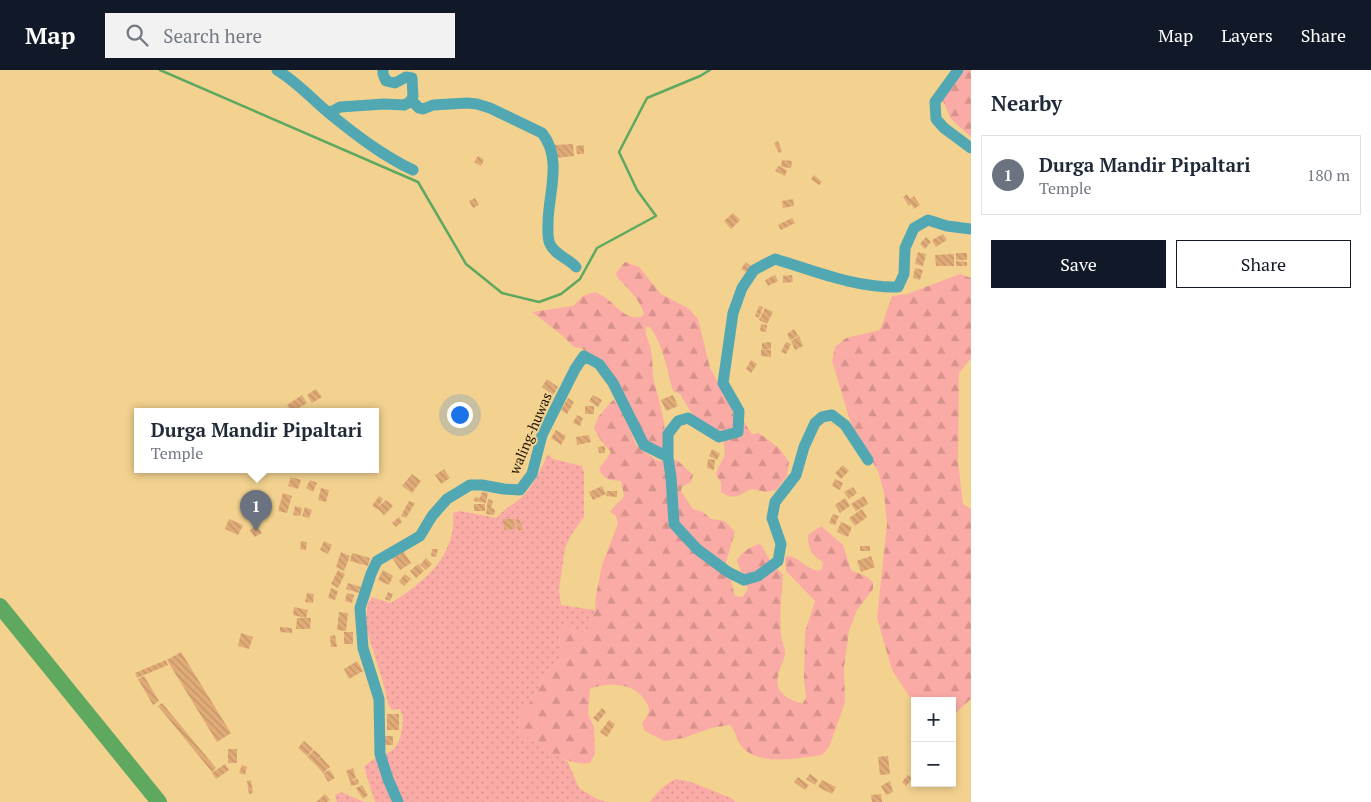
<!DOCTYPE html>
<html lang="en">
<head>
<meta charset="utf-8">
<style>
  :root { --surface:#fff; --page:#f2f2f3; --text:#1f2937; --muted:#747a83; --line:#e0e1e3; --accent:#111827 }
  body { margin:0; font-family:"PT Serif",serif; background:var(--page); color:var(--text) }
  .controls { position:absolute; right:15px; bottom:15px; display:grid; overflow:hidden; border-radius:0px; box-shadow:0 2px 8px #0003 }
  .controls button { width:45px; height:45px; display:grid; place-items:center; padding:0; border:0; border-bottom:1px solid var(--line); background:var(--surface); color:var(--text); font:25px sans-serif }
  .you { position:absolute; left:459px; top:344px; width:18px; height:18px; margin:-12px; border:4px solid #fff; border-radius:50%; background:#1a73e8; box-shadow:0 0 0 8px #1a73e833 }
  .badge { display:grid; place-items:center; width:32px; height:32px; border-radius:50%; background:var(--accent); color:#fff; font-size:16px; font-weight:700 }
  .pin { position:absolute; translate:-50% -41px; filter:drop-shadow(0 1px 2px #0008) }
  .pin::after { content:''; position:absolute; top:26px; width:18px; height:15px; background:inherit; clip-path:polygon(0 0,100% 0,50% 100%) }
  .popup { position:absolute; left:134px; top:338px; width:245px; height:65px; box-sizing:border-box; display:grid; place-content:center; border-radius:0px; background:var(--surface); filter:drop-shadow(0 1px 4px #0005); font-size:16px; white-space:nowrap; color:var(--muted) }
  .popup b { font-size:19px; color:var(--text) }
  .popup::after { content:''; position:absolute; left:50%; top:100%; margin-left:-10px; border:10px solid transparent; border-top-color:var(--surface) }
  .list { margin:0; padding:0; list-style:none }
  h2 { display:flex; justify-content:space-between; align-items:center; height:65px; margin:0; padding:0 20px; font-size:21px }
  h2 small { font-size:16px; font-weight:400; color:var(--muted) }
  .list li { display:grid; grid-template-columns:32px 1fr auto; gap:15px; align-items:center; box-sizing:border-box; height:80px; margin:0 10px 10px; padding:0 10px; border:1px solid var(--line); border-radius:0px }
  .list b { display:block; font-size:19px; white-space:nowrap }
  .list p { margin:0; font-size:16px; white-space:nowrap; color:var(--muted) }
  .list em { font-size:16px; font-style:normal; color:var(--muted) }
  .actions { display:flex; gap:10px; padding:15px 20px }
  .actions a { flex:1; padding:11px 0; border:1px solid var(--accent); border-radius:0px; text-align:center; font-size:18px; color:var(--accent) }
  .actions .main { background:var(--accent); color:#fff }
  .icon { flex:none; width:28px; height:28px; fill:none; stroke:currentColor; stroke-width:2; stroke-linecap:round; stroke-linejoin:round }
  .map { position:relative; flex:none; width:971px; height:732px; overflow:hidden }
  header { display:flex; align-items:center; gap:30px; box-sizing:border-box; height:70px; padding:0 25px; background:var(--accent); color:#fff }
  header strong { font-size:24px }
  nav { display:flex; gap:28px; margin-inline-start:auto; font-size:18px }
  .search { width:350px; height:45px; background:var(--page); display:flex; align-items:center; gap:12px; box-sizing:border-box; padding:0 18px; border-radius:0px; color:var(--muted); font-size:19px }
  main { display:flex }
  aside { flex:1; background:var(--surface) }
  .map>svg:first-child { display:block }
  .grass { fill:url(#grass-dots) }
  .forest { fill:url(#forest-firs) }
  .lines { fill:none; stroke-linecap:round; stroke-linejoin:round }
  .stream { stroke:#5ea860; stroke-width:2.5 }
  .river { stroke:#5ea860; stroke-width:16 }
  .building { fill:url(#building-back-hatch) }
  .minor { stroke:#51a8b2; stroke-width:11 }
  .labels { text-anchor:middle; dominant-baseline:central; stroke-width:4; stroke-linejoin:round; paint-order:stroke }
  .street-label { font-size:14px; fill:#1c1000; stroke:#f3d28f }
</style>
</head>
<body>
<header>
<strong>Map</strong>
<div class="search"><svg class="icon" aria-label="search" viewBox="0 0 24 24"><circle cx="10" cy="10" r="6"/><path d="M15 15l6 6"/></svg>Search here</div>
<nav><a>Map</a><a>Layers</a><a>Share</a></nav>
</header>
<main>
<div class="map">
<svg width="971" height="732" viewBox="0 0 971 732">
  <defs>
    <pattern id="grass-dots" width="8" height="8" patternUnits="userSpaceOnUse" patternTransform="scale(1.25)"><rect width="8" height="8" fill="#fbaba5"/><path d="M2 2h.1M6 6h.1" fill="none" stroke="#d7928c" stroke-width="1.8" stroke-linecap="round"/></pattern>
    <pattern id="forest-firs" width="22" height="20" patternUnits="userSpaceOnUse" patternTransform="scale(1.25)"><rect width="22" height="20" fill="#fbaba5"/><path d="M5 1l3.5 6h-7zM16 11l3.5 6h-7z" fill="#d7928c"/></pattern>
    <pattern id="building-back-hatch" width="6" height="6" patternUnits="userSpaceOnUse" patternTransform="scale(1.25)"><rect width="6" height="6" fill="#e1ab78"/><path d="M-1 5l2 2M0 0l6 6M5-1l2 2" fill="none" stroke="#c09266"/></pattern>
  </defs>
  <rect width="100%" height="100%" fill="#f3d28f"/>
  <path class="grass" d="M 548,384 L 553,389 L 582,396 L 584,403 L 584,447 L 571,465 L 565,478 L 559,520 L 561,535 L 595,540 L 587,561 L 579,563 L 566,557 L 559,569 L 562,588 L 546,602 L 536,624 L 518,648 L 520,663 L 568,692 L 579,718 L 597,729 L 607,732 L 375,732 L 364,697 C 381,679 398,690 402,658 C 403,650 404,647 400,639 L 392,640 L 388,634 L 383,612 L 365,555 L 368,533 L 372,527 L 391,533 C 418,516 445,496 452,463 C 454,457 453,449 453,443 L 460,441 L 497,448 C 504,438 515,434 524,425 C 535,413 541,398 548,384 Z
    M 676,709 L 691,712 L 731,728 L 736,732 L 650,732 C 657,722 665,714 676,709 Z
    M 341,722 L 364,732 L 337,732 L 335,725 Z"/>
  <path class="forest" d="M 965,0 L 971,0 L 971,67 L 951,49 L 942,29 Z
    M 625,192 L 639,197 L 661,224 L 688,238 L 698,249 L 710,298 L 730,334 L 736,353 L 744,352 L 752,364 L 759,363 L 780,379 L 789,392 L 787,406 L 776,420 L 766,422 L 751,419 C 740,425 732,431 721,422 L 721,412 L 716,405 L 718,398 L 725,385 L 723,366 L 692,344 L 680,324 L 673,321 C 667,300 663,274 650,257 L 646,257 C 644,265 650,272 651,280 C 653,290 652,301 654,311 C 659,332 667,354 665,376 L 660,381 L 644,372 L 602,292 L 581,278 L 574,277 L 563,266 L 532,242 L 573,236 L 583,226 L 595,222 C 598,224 603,225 606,228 C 618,237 624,249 641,247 L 644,244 C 640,229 627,218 617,207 L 616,203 Z
    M 960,204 L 971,208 L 971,288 L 959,303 L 958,392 L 963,434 L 971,439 L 971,629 L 952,646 L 952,631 L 915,631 L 915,635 L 892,600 L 877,548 L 887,454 L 884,423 L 878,401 L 851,354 L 832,291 L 835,277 L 846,268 L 880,260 L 892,226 L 907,224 Z
    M 613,330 L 616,332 L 627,352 L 636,375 L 658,391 L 677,390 L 693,405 L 691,412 L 682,417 L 681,421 L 693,439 L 703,442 L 711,449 L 725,451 L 735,462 L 726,492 L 735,526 L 742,527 L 748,519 L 737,491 C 740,483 751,476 759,474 L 762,476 L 769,489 L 783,505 C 782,524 779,543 781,563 C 781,570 786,579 785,585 C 782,596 774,608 779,619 C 784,628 793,630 802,634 L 806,628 L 804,609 L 805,562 L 815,531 L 786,501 L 785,489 L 787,486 C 800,487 806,499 819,501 L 822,499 L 823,492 C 811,485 808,479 808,465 L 821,456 L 843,475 L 851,500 L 867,507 L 873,512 L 873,519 L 857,540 L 849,561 L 844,597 L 845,633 L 829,677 L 822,685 C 799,688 761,696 743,678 C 737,672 736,661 730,655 L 711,658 L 684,668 L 664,671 L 645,661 L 642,654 C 644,650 649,644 649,640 C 649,636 646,632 644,629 C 633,613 607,612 590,619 L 588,644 L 594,657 L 595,684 L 590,693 C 566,697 540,675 520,663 L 518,648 L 536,624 L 546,602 L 562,588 C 560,576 556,566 566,557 L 579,563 L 587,561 L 595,540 L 596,525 L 602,495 L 618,453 L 616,446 L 610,442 C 614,435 620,432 624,426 L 621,411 C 610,410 604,410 599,399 L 611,382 L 601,371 L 594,358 L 598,347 Z"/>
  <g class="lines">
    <path class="stream" d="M 160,0 L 418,112 L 466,194 L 502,223 L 539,232 L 561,224 L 580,209 L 597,178 L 656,146 L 637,120 L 619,82 L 647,28 L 700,6 L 710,0"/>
    <path class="river" d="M 0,536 L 159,732"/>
  </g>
  <path class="building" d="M 778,71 L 782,81 L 779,83 L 774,73 Z
    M 573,74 L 574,86 L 556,88 L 555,75 Z
    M 584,75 L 584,84 L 577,84 L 576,76 Z
    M 478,86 L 484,90 L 481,96 L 474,92 Z
    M 782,90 L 792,91 L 791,98 L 781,97 Z
    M 778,96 L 787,100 L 785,106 L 775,101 Z
    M 814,105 L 822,112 L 819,115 L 811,109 Z
    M 907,124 L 910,129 L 914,126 L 920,135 L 914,139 L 911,134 L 909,136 L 903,127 Z
    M 475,128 L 479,135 L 473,138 L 469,131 Z
    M 793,129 L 794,136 L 783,138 L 782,131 Z
    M 733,143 L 740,150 L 731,159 L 724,151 Z
    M 792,148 L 795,153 L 781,160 L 778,155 Z
    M 943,164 L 947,170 L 936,177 L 932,170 Z
    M 926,167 L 931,172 L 925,179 L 920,174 Z
    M 918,182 L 926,184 L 923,196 L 915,194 Z
    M 956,183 L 967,183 L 967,190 L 956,190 Z
    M 954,184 L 954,196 L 936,196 L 935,185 Z
    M 956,191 L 967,192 L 967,196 L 956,196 Z
    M 746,192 L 752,197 L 748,203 L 741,199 Z
    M 915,198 L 923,200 L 920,210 L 913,208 Z
    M 775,205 L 778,211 L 768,216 L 765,210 Z
    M 792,205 L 793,212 L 783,213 L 783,206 Z
    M 759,236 L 763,237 L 759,248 L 755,246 Z
    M 765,238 L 773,242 L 767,254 L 759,250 Z
    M 761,254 L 767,255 L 766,262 L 760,261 Z
    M 794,259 L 798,266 L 790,270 L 787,264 Z
    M 799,266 L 803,276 L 795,280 L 791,271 Z
    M 771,272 L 771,279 L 762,280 L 762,273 Z
    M 786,272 L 791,274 L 786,284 L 781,282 Z
    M 761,280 L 771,280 L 771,287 L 761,286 Z
    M 751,290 L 757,294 L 751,303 L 746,299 Z
    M 547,309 L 558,317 L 553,325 L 542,317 Z
    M 316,319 L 322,327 L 312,333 L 307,325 Z
    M 302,325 L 307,333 L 292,342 L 287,335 Z
    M 593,325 L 602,330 L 598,337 L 589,331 Z
    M 673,325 L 678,336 L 666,341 L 661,330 Z
    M 568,328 L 574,332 L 567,344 L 561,340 Z
    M 585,336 L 594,336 L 594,344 L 585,344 Z
    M 577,345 L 583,348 L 580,356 L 573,353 Z
    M 556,360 L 566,366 L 561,375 L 551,368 Z
    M 589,365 L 591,372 L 577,375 L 576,367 Z
    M 605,376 L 605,383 L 599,383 L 598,377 Z
    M 712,379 L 720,384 L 717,390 L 709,386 Z
    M 708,389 L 715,390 L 714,400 L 707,398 Z
    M 843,395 L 849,401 L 841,409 L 835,403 Z
    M 444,399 L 450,408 L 441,414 L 435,405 Z
    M 412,404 L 421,411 L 412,423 L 402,416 Z
    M 291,407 L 301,410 L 298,419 L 288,416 Z
    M 835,409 L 843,413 L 840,420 L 832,416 Z
    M 310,410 L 317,413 L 313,422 L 306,418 Z
    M 602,416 L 606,424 L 593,430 L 589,422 Z
    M 853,417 L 857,423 L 849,429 L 844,422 Z
    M 321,418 L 329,420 L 326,432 L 318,430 Z
    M 607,421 L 617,421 L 617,427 L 606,426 Z
    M 482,422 L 488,423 L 486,433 L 474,431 L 475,427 L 480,428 Z
    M 283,423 L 292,426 L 287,443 L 278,441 Z
    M 379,426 L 383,429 L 377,439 L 372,436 Z
    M 864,426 L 868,434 L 856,441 L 851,434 Z
    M 845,428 L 850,436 L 840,443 L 835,435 Z
    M 488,429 L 493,431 L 491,438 L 495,439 L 494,445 L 486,444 Z
    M 386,430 L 393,436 L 384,445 L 377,438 Z
    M 409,431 L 415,433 L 406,448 L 401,446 Z
    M 474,434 L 485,434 L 485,441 L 474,441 Z
    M 295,436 L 302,438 L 300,446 L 293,445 Z
    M 305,437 L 312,440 L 309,448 L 302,446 Z
    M 862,439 L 867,447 L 855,456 L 849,448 Z
    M 833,444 L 839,446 L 835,455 L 829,453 Z
    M 399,447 L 402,452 L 396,457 L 392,453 Z
    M 229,449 L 243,455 L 238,465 L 225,459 Z
    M 503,449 L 514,449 L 515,459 L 504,460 Z
    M 519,449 L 523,459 L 519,461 L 515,450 Z
    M 841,452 L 852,457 L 848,467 L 837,462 Z
    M 256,455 L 262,463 L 255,467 L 250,460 Z
    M 301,471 L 307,472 L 306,480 L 300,479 Z
    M 324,471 L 332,475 L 328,484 L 320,480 Z
    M 860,476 L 870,476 L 870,481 L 860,481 Z
    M 402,479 L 411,493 L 400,500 L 391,486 Z
    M 432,479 L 438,479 L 436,487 L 431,486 Z
    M 341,482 L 350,486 L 344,501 L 336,497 Z
    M 352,483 L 370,488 L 368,496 L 350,491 Z
    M 871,486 L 875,497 L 861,502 L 857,491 Z
    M 426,488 L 432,494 L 426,500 L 420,495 Z
    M 418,494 L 424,501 L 416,508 L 410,501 Z
    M 338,500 L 345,504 L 338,518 L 331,514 Z
    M 383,500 L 393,506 L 389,515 L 378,510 Z
    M 405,504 L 411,509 L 404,516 L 399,511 Z
    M 348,513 L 361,517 L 359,523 L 346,519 Z
    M 331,518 L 338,521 L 335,530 L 328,528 Z
    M 388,522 L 393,524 L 390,531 L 385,529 Z
    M 307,523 L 314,524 L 313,533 L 305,532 Z
    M 347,523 L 354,525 L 352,533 L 345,531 Z
    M 294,537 L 308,540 L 306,548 L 293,545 Z
    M 339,542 L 348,543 L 346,561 L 337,560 Z
    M 297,548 L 311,548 L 310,559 L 296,559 Z
    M 280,557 L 292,558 L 292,563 L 280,562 Z
    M 344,562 L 353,562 L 353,574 L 344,574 Z
    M 241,563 L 253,567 L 249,579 L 238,576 Z
    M 335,565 L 337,577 L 331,577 L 330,566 Z
    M 181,582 L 231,663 L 217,672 L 167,590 Z
    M 166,590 L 168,595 L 137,608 L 135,603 Z
    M 357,591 L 363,601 L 349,609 L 344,599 Z
    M 144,606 L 159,631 L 153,635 L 138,609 Z
    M 162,633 L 216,698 L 212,702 L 158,636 Z
    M 602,638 L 606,642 L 598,652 L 593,648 Z
    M 387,644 L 399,644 L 399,660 L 387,660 Z
    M 609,650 L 615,654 L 607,667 L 600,662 Z
    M 385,666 L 393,666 L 393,675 L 385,675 Z
    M 304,671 L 313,679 L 307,686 L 298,678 Z
    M 228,679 L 237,679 L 237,693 L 228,693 Z
    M 314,680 L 321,686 L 316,691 L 321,687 L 330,697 L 323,703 L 314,693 L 307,687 Z
    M 888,686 L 890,704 L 880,705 L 878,687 Z
    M 225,694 L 229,700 L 216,709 L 212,703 Z
    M 242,695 L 247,697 L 245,705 L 239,703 Z
    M 353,698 L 356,708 L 350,711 L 346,701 Z
    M 330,700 L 335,708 L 328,712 L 323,703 Z
    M 810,704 L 818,710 L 815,715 L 806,709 Z
    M 908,705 L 912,709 L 906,716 L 902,712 Z
    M 798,707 L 809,715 L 805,720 L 794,712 Z
    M 358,709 L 359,714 L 351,716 L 350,711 Z
    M 251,710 L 253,723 L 249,724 L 247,711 Z
    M 822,710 L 836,717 L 832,724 L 818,717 Z
    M 890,711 L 893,722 L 886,725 L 881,716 Z
    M 362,715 L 368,725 L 363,729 L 356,718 Z
    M 325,724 L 330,730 L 327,732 L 316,732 Z
    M 881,724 L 882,732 L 872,732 L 871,725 Z"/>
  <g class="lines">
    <path class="minor" d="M 277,0 C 297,12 312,29 330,44 C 356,65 383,86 413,100
      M 958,0 L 935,32 L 936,49 L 944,58 L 971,78
      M 411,30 L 419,38 L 423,39 L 433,35 L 467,33 L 477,34 L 490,38 L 542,63 C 563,89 548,124 548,154 C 548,161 547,168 550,174 C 554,184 569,189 576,197
      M 329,43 L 340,37 L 384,34 L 404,35 L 410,32 L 413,26 L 412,8 L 406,7 L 395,13 L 386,11 L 383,4 L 383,0
      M 668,387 L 671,407 L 674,454 L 697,479 L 728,502 L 744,510 L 758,506 L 778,491 L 781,474 L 772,448 L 775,432 L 796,405 L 804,377 L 815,353 L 822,347 L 832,345 L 845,355 L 868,390
      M 398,732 L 388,709 L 380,684 L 379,629 L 363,578 L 360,538 L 371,504 L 377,491 L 420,466 L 432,446 L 447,429 L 470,415 L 482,415 L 504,419 L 520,420 L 532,404 L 542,365 L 575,299 L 584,286 L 599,294 L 613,313 L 644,375 L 668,387 L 668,364 L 678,351 L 688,348 L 719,367 L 738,362 L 739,341 L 723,313 L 733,243 L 742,218 L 754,200 L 775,189 C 815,201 856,218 898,217 L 904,204 L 905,178 L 914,158 L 928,150 L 947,156 L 971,159"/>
  </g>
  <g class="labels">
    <g class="street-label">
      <text transform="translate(530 363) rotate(-67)">waling-huwas</text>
    </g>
  </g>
</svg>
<div class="controls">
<button>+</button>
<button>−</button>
</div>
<div class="you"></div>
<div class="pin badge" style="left:256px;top:461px;background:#6b7280">1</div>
<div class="popup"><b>Durga Mandir Pipaltari</b>Temple</div>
</div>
<aside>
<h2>Nearby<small></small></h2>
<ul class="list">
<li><span class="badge" style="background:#6b7280">1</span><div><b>Durga Mandir Pipaltari</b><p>Temple</p></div><em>180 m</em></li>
</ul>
<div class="actions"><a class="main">Save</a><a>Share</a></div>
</aside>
</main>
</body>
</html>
